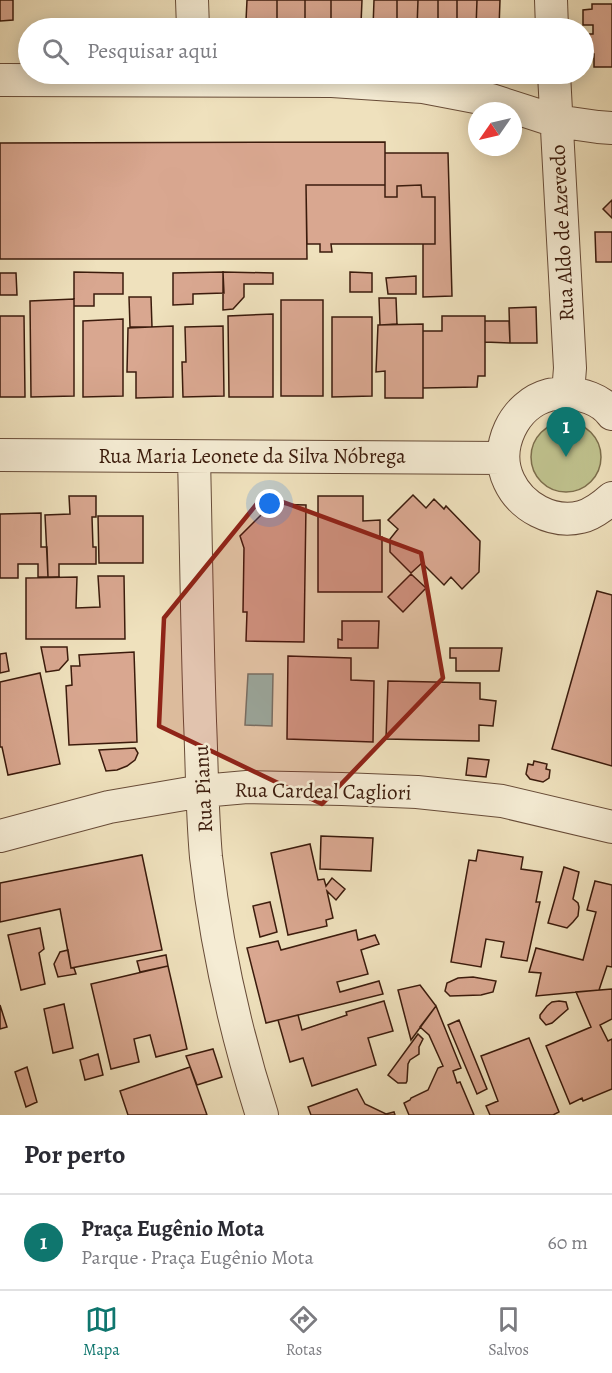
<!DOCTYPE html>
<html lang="pt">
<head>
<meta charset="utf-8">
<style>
  :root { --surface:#fff; --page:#f7f7f7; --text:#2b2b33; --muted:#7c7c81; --line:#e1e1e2; --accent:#0f766e }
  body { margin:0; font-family:Alegreya,serif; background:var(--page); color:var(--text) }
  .compass { position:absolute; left:468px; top:102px; width:54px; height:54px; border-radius:50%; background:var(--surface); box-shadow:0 3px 15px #0003; rotate:236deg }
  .you { position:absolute; left:270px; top:504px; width:21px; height:21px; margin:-15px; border:4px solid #fff; border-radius:50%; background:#1a73e8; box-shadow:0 0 0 9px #1a73e833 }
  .badge { display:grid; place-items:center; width:39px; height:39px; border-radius:50%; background:var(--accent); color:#fff; font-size:20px; font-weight:700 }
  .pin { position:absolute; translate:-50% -50px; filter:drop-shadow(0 2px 3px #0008) }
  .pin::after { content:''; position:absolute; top:32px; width:21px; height:18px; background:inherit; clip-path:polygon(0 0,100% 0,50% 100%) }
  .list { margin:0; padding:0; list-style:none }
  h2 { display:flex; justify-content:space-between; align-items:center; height:78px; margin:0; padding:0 24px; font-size:26px }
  h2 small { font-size:20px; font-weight:400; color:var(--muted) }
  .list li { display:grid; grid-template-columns:39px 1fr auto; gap:18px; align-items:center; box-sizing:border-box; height:96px; padding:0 24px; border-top:2px solid var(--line) }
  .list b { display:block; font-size:22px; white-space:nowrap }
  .list p { margin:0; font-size:20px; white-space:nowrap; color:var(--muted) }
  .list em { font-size:20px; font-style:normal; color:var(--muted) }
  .icon { flex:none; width:33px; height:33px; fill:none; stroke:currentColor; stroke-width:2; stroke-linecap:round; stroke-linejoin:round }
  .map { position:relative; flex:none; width:612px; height:1115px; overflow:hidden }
  .search { position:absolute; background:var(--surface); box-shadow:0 3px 15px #0003; left:18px; right:18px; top:18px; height:66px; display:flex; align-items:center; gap:15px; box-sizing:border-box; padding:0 21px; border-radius:33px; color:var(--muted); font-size:22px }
  .sheet { height:174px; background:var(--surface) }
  nav { display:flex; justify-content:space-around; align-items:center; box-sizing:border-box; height:84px; border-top:2px solid var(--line); background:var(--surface); font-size:16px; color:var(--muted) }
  nav a { display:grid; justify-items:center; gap:3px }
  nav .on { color:var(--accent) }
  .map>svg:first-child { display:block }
  .green { fill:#bfc18d; stroke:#7d6e4c; stroke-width:1.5 }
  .water { fill:#9abeb0; stroke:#747d6e; stroke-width:1.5 }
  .building { fill:#d9a790; stroke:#3b1b0c; stroke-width:1.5 }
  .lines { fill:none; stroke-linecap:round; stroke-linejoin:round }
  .minor-casing { stroke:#684c38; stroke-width:34 }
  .minor { stroke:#f5ecd4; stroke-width:32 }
  .marked { fill:#8f2418; fill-opacity:0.2; stroke:#8f2418; stroke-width:4.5; stroke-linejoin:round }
  .labels { text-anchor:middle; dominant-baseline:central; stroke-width:5; stroke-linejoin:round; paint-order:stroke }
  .street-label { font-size:21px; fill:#3b1b0c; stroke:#f5ecd4 }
</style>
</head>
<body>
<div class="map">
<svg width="612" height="1115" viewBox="0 0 612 1115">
  <rect width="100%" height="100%" fill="#efe1bd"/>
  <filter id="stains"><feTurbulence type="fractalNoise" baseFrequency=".00333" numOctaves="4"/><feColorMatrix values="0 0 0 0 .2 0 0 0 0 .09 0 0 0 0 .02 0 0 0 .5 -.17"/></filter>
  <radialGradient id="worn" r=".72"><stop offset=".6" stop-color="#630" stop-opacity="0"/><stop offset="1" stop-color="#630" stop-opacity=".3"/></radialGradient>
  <path class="green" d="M531 457a35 35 0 1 1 70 0a35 35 0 1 1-70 0Z"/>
  <path class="water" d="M 248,674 L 273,674 L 272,726 L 245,725 Z"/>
  <path class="building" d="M 0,0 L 13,0 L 13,20 L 0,21 Z
    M 247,0 L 277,0 L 277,22 L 246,21 Z
    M 277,0 L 305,0 L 305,23 L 277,22 Z
    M 305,0 L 331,0 L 331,24 L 305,23 Z
    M 331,0 L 362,0 L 361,24 L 331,24 Z
    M 374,0 L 397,0 L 397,28 L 373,28 Z
    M 397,0 L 418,0 L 417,28 L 397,28 Z
    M 418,0 L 438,0 L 438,28 L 417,28 Z
    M 438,0 L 457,0 L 457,28 L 438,28 Z
    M 457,0 L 477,0 L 476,28 L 457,28 Z
    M 477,0 L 500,0 L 499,28 L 476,28 Z
    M 592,4 L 612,4 L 612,67 L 594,67 L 594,54 L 584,54 L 584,34 L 593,34 L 593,25 L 583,25 L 583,10 L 592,9 Z
    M 277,22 L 305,23 L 305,28 L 277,28 Z
    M 385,142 L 385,185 L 306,185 L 307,259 L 0,259 L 0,143 Z
    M 385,153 L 448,153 L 452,296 L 423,297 L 423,244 L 435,244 L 435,197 L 422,197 L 421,185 L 397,186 L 397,197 L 385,197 Z
    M 306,185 L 385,185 L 385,197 L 397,197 L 397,186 L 421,185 L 422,197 L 435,197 L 435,244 L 331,244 L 332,252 L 320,252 L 320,244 L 307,244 Z
    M 612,200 L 612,218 L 603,209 Z
    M 595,232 L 612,232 L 612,262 L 596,262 Z
    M 74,272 L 123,273 L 123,294 L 94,294 L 94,306 L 74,306 Z
    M 223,272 L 224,293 L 193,294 L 193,304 L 173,305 L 173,273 Z
    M 223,272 L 273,273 L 273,284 L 244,284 L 244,297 L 233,309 L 223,310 Z
    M 350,272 L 372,273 L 372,292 L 350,292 Z
    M 0,273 L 16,273 L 17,295 L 0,295 Z
    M 416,276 L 416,294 L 388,294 L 386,278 Z
    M 129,297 L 151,297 L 152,327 L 130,327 Z
    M 379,298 L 396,298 L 397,324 L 380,325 Z
    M 74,299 L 74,396 L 31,397 L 30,301 Z
    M 281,300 L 323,300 L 323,396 L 281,396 Z
    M 536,307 L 537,343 L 510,343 L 509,308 Z
    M 273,314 L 273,397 L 229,397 L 228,316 Z
    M 0,316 L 24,316 L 25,397 L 0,397 Z
    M 442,316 L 485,316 L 485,376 L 478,376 L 477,387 L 423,388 L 423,331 L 442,331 Z
    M 332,317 L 372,317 L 372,396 L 332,397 Z
    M 123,319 L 123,396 L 83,397 L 83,321 Z
    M 485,321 L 509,321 L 510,343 L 485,342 Z
    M 423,324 L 423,398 L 385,398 L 385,371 L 376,372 L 378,325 Z
    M 173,326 L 173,397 L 136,398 L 136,372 L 127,372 L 128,328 Z
    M 223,326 L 224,396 L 183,397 L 182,362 L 186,362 L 185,327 Z
    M 413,495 L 426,508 L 434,499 L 444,509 L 446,506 L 480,541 L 479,572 L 462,589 L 451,577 L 444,585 L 422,563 L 411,573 L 390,552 L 390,539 L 398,529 L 388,520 Z
    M 69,496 L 96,496 L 96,517 L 92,517 L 93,547 L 96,547 L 96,564 L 59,564 L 59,577 L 48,577 L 45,515 L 70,514 Z
    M 318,496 L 363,496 L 363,521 L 380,520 L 380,537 L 382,537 L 382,592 L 318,592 Z
    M 269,504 L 306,505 L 304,642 L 246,641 L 247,612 L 243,612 L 244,548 L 240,536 L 268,508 Z
    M 41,513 L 41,547 L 47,547 L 48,577 L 38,577 L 38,564 L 18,564 L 18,578 L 0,578 L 0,514 Z
    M 98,516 L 143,516 L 143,563 L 99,563 Z
    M 411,574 L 426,588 L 403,612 L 388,597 Z
    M 98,576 L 124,576 L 125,639 L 26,639 L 26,578 L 77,577 L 76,608 L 100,607 Z
    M 597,591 L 612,595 L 612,766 L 552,749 Z
    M 342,621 L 379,621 L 378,648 L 338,648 L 338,639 L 342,640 Z
    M 41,647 L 67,647 L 68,660 L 59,670 L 46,672 Z
    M 450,648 L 502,648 L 499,671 L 456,671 L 456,658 L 450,658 Z
    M 134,652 L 137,742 L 69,745 L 66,686 L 72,685 L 71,666 L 80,666 L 79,655 Z
    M 6,653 L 9,671 L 0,673 L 0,654 Z
    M 288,656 L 351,658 L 351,680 L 374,681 L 373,742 L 287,739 Z
    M 40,673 L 60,764 L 8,775 L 2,747 L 0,747 L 0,682 Z
    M 388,681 L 480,683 L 480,699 L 496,701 L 493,726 L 479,725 L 479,741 L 386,739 Z
    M 135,748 L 138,753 L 135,760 L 127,766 L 117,770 L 106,771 L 99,750 Z
    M 468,758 L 489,760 L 486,777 L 466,775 Z
    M 534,761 L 547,764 L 546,769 L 550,770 L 549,778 L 543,782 L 530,779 L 526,774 L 528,764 L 533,765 Z
    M 321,836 L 373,838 L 371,871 L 320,869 Z
    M 310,844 L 318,880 L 324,879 L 326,886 L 332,878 L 345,889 L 336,900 L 327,891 L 333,918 L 326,920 L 327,926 L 288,935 L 271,853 Z
    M 478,850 L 523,857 L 521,869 L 542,872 L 536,902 L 540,902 L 527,961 L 501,957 L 504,942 L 486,939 L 481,967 L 451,962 L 469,860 L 476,861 Z
    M 142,855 L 162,950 L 71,968 L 60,909 L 0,922 L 0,883 Z
    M 564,867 L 579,872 L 573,899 L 578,903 L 579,907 L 578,916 L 573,922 L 567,928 L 548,923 Z
    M 595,881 L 612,885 L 612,967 L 607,966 L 599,990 L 536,996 L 541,973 L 529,972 L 536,948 L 583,960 L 596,912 L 587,910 Z
    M 270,902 L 277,932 L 260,937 L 253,906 Z
    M 40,928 L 44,949 L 39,953 L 45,984 L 21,990 L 8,935 Z
    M 356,930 L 358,940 L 375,935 L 379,944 L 361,950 L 368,974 L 337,982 L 340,992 L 379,981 L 383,994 L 266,1023 L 247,948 L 278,941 L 281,950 Z
    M 68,950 L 71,968 L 74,968 L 76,974 L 58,977 L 54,964 L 60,952 Z
    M 166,955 L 168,966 L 140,972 L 137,961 Z
    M 168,966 L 187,1049 L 156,1057 L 150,1035 L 134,1039 L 139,1062 L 111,1069 L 91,984 Z
    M 473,977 L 496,981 L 493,992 L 481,995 L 450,996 L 445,991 L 447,983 L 458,978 Z
    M 420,985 L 436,1006 L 411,1040 L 398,990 Z
    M 612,989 L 612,1019 L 600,1025 L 608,1041 L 612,1039 L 612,1089 L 583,1101 L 582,1098 L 570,1104 L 546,1046 L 591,1027 L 576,992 Z
    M 384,1001 L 393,1031 L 368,1038 L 376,1065 L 312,1086 L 303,1058 L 290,1062 L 278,1020 L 298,1015 L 302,1030 L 347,1015 L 346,1012 Z
    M 559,1001 L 566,1002 L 568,1009 L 552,1023 L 546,1025 L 540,1018 L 540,1015 L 547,1006 L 552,1002 Z
    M 64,1004 L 73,1048 L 53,1053 L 44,1009 Z
    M 0,1005 L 7,1027 L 0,1029 Z
    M 436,1006 L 461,1068 L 453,1071 L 457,1083 L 460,1082 L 474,1115 L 409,1115 L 404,1103 L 410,1100 L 411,1098 L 428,1090 L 438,1068 L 443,1066 L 429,1035 L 420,1027 Z
    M 459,1020 L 487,1089 L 477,1094 L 448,1025 Z
    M 418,1034 L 423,1039 L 419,1047 L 419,1054 L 410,1060 L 408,1064 L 407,1081 L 406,1083 L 398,1083 L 388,1075 Z
    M 529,1038 L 559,1112 L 553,1115 L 490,1115 L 486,1106 L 498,1101 L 481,1056 Z
    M 213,1049 L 222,1077 L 197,1085 L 186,1056 Z
    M 98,1054 L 103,1075 L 85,1080 L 80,1060 Z
    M 27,1067 L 37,1102 L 26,1107 L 15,1072 Z
    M 190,1067 L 207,1115 L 128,1115 L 120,1091 Z
    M 357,1089 L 365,1104 L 386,1114 L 394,1112 L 395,1115 L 311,1115 L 308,1107 Z"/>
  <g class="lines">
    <g class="minor-casing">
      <path id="minor" d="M 192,0 L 193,28
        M 551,0 L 552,28
        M 554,74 L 570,368 L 568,393
        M 0,80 L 332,81 L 423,87 L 491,100 L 556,121 L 598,127 L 612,128
        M 612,414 C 602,400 580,392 563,394 C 558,394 553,394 549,395 C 514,404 493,448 509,481 C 521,507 552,524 581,517 C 593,514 603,506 612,498
        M 0,455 L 503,458
        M 194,457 C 196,545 197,633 200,721 C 202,766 202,812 206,857 C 216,944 235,1031 262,1115
        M 0,836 L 109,807 L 202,791 L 247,787 L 342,789 L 417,792 L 502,801 L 612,827"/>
    </g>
    <use href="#minor" class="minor"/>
  </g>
  <path class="marked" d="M 264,495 L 421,553 L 443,678 L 322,804 L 159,726 L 164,618 Z"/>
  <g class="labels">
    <g class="street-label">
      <text transform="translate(562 233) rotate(-93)">Rua Aldo de Azevedo</text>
      <text x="252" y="456">Rua Maria Leonete da Silva Nóbrega</text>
      <text transform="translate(203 789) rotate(-93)">Rua Pianu</text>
      <text transform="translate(323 791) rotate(1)">Rua Cardeal Cagliori</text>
    </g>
  </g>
  <rect width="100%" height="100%" filter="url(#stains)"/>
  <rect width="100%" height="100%" fill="url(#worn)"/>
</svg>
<svg class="compass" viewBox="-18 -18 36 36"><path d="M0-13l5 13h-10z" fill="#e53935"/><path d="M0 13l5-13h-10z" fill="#7c7c81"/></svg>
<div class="you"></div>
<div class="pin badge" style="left:566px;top:457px">1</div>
<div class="search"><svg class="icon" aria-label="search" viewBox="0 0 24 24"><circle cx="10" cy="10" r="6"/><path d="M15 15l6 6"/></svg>Pesquisar aqui</div>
</div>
<section class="sheet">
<h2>Por perto<small></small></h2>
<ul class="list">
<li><span class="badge">1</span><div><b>Praça Eugênio Mota</b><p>Parque · Praça Eugênio Mota</p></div><em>60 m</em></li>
</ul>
</section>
<nav>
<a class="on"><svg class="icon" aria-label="map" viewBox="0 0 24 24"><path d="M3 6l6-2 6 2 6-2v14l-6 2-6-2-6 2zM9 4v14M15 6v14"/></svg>Mapa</a>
<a><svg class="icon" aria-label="directions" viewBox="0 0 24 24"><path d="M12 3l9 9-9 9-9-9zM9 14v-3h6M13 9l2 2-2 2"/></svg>Rotas</a>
<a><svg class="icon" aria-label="saved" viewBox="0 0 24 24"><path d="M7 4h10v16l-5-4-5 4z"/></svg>Salvos</a>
</nav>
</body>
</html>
